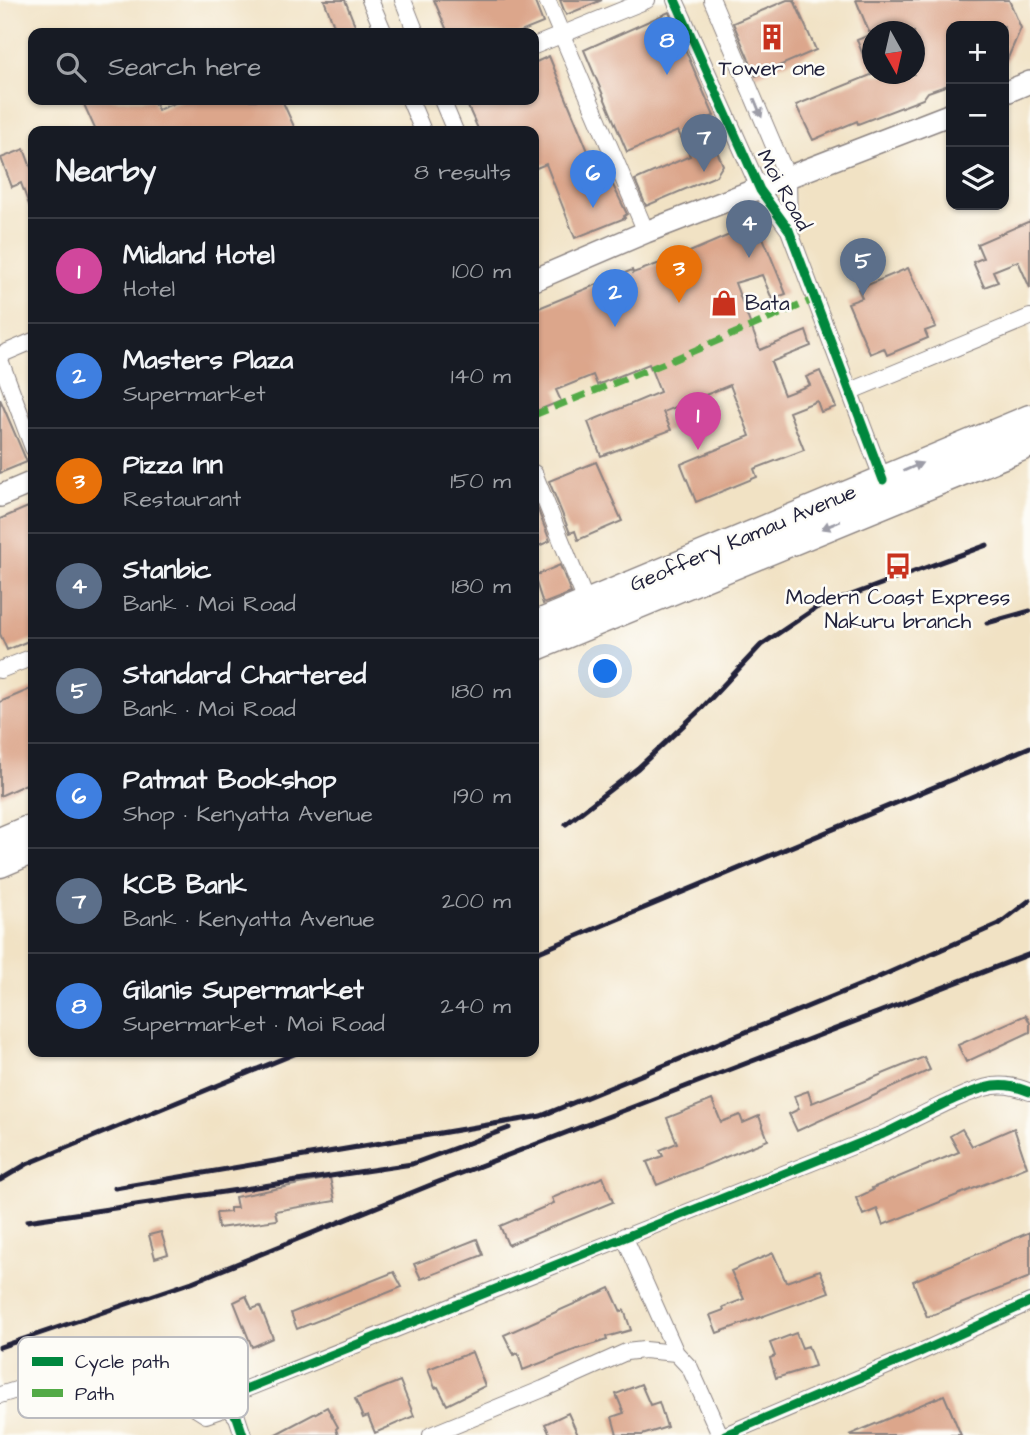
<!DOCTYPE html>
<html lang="en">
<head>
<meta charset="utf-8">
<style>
  :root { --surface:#171b24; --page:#20242c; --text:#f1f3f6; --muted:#9ea1a6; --line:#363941; --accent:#7c3aed }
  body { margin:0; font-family:"Architects Daughter",sans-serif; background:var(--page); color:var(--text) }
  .controls { position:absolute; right:21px; top:21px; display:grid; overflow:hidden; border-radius:14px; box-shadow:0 2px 5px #0004 }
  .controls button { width:63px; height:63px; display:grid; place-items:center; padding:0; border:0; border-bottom:2px solid var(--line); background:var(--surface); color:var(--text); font:35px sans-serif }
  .compass { position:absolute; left:862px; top:21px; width:63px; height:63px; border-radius:50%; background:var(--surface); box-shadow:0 2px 5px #0004; rotate:172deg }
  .you { position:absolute; left:606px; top:672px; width:24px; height:24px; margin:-18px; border:5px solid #fff; border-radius:50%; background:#1a73e8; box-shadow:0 0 0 10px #1a73e833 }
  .badge { display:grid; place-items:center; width:46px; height:46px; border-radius:50%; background:var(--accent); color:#fff; font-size:23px; font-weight:700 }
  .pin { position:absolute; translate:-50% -58px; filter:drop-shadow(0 2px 4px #0008) }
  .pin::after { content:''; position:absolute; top:37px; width:24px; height:21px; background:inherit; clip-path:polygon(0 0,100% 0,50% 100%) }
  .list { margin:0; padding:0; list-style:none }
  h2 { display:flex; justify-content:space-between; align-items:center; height:91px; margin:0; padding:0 28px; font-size:30px }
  h2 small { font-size:23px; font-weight:400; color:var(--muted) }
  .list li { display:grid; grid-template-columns:46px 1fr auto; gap:21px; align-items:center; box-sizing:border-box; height:105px; padding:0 28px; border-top:2px solid var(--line) }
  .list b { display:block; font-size:26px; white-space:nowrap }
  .list p { margin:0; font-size:23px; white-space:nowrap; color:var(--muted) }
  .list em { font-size:23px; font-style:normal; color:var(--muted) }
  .icon { flex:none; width:38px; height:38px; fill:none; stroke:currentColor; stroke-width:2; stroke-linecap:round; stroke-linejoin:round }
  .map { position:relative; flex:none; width:1030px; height:1435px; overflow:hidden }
  .search { position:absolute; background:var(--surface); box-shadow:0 2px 5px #0004; left:28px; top:28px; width:511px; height:77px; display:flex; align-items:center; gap:18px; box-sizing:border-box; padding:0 24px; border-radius:14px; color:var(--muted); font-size:26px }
  .panel { position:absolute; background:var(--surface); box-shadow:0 2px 5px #0004; left:28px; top:126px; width:511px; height:931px; border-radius:14px }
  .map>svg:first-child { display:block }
  .building { fill:#dca68b }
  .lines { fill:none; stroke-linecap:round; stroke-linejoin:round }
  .street-casing { stroke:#8a8280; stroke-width:18 }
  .secondary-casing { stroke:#8a8280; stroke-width:24 }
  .highway-casing { stroke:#8a8280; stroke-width:31 }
  .street { stroke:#fff; stroke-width:16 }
  .secondary { stroke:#fff; stroke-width:21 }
  .highway { stroke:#fff; stroke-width:28 }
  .rail { stroke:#22223b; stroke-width:5 }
  .quiet { stroke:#53aa46; stroke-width:7; stroke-dasharray:14 7; stroke-linecap:butt }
  .cycleway-casing { stroke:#fdfcf7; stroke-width:13 }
  .cycleway { stroke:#00873e; stroke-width:9 }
  .oneway { fill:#9c9ca7 }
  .labels { text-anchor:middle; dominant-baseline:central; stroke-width:5; stroke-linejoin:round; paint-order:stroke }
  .poi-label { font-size:21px; fill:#22223b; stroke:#fdfcf7 }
  .street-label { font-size:21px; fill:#22223b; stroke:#fdfcf7 }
  .key { fill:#fdfcf7; stroke:#bbbbbf; stroke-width:2 }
  .key-label { font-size:19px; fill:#22223b }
</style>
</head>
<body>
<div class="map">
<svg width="1030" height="1435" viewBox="0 0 1030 1435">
  <rect width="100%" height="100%" fill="#fdfcf7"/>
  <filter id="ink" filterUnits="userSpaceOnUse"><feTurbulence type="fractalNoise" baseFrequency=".0143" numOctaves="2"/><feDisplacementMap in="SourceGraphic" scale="14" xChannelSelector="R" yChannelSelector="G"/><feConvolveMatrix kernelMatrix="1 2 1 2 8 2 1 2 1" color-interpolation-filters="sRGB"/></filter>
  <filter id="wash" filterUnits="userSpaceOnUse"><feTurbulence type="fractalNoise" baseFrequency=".00686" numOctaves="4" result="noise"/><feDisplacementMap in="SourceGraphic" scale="28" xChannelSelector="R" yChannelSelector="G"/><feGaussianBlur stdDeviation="1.57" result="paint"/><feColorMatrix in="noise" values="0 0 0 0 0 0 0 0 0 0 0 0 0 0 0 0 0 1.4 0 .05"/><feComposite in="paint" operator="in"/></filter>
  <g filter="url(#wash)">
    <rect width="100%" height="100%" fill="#f1e2c4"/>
    <g id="blocks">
      <path class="building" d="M 324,0 L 345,0 L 358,33 L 337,33 Z
        M 434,0 L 534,0 L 543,23 L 518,33 L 448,33 Z
        M 560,0 L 602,0 L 566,15 Z
        M 787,0 L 794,0 L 816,50 L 756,76 L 733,23 Z
        M 856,0 L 1009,0 L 1021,28 L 1004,67 L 1004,26 L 951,26 L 951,84 L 928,92 L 923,99 L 858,124 L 857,121 L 813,140 L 796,105 L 871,75 L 857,40 L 872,34 L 872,75 L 914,74 L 914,32 L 869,32 Z
        M 669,12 L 714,116 L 703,121 L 723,165 L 716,176 L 646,206 L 635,180 L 690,156 L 678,131 L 627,152 L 584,50 Z
        M 549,56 L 601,183 L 610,179 L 627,214 L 624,216 L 625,218 L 575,238 L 546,164 L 534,169 L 534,131 L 479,131 L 465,100 L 534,100 L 534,63 Z
        M 82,100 L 153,100 L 158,110 L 182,100 L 282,100 L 296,131 L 96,131 Z
        M 24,149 L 33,173 L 32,213 L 21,183 L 12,187 L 1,158 Z
        M 1030,221 L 1030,288 L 1018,261 L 993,271 L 998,282 L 984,287 L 973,262 L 983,258 L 977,244 Z
        M 748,227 L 760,230 L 786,294 L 772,299 L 762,275 L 735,283 L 760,350 L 806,331 L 811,346 L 771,362 L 784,395 L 810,385 L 806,377 L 820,371 L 836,407 L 821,412 L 817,401 L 789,412 L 804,450 L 754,469 L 757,477 L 696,502 L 681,464 L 750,436 L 730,385 L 663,412 L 671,430 L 601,456 L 588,422 L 660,392 L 649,364 L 597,385 L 593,375 L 556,390 L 561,401 L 534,412 L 534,310 L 632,270 L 633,273 L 685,254 Z
        M 908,268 L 936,327 L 925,331 L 928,338 L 887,355 L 884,348 L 870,354 L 848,303 L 862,298 L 858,289 Z
        M 0,399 L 27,462 L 0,473 Z
        M 596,462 L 622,521 L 578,540 L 575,531 L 570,533 L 549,481 Z
        M 534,500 L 550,541 L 534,548 Z
        M 28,507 L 33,518 L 33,639 L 7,650 L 0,634 L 0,519 Z
        M 560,565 L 571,593 L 543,604 L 534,576 Z
        M 33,688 L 33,781 L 0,796 L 0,702 Z
        M 1026,1015 L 1030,1023 L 1030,1032 L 966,1062 L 958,1045 Z
        M 924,1057 L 930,1070 L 797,1131 L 789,1114 L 799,1109 L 794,1096 L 808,1091 L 812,1103 Z
        M 712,1100 L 721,1122 L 740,1115 L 743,1123 L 759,1116 L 768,1140 L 657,1185 L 647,1162 L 663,1156 L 660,1150 L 677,1143 L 667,1118 Z
        M 1014,1128 L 1027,1167 L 883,1225 L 877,1209 L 863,1215 L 856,1198 L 873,1190 L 872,1188 L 959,1152 L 950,1136 L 962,1129 L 972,1146 Z
        M 603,1177 L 613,1202 L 508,1245 L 500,1226 L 554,1203 L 552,1198 Z
        M 330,1178 L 335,1201 L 275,1211 L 277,1220 L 218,1228 L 216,1213 L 230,1212 L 230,1208 L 237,1208 L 235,1197 Z
        M 161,1232 L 168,1254 L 155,1258 L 149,1235 Z
        M 1030,1232 L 1030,1277 L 927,1317 L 913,1281 Z
        M 477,1239 L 483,1255 L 421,1279 L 414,1264 Z
        M 773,1253 L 786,1282 L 820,1270 L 829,1292 L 717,1333 L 710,1315 L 724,1310 L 723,1307 L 744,1299 L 731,1271 Z
        M 394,1272 L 402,1287 L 297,1329 L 291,1313 Z
        M 610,1288 L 621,1312 L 624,1310 L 631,1330 L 606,1337 L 607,1340 L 577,1349 L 523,1370 L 518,1353 L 514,1355 L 504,1335 Z
        M 246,1296 L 252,1309 L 260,1306 L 273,1338 L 252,1347 L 234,1302 Z
        M 796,1333 L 802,1348 L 808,1346 L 815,1366 L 776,1378 L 770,1358 L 775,1356 L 770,1343 Z
        M 472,1352 L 485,1386 L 447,1405 L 438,1387 L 435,1388 L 428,1369 Z
        M 400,1381 L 414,1416 L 375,1433 L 368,1416 L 363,1418 L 355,1399 Z
        M 641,1384 L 650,1405 L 659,1402 L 667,1427 L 642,1435 L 617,1435 L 612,1417 L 624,1413 L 616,1394 Z
        M 944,1395 L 961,1435 L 849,1435 Z
        M 327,1407 L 338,1427 L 336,1429 L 338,1435 L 274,1435 Z
        M 568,1413 L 578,1435 L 550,1435 L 545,1424 Z"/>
    </g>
  </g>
  <g filter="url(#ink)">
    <use href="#blocks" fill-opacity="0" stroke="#8a8280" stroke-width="2"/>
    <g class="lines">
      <g class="street-casing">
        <path id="street" d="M 370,0 L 384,33
          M 403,0 L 416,33
          M 547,0 L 646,232
          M 675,0 L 760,190 L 789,230 L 883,480
          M 712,0 L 788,179 L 789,230
          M 534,46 L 647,0
          M 410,100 L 423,131
          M 442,100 L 455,131
          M 0,355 L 33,341
          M 0,360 L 33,448
          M 851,391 L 1030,317
          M 534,473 L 587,604
          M 0,670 L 33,657
          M 624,1236 L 676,1353
          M 0,1395 L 58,1377 L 116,1351 L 132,1368 L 206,1415 L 229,1407
          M 243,1435 L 237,1417 L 223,1401 L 238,1392 L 883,1134 C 912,1121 963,1091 993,1086 C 1006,1084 1018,1087 1030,1092
          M 431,1435 L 543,1389 L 626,1352 L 644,1350 L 676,1353 L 690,1368 L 720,1435
          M 725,1435 L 918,1353 L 1030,1302"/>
      </g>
      <g class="secondary-casing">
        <path id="secondary" d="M 1004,93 L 1030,82
          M 534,280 L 646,232 L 951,114
          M 0,496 L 33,482"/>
      </g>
      <g class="highway-casing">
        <path id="highway" d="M 534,626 L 1030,419
          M 534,647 L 1030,443
          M 0,842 L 33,828
          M 0,863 L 33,849"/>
      </g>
      <use href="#street" class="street"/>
      <use href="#secondary" class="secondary"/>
      <use href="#highway" class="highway"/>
      <path class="rail" d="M 987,623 L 1030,611
        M 566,824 L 638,768 L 702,708 L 761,645 L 816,608 L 987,545
        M 534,954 L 1030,747
        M 0,1180 L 27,1164 L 299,1052
        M 115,1188 L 541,1116 L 870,981 L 999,924 L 1030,900
        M 27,1221 L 412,1164 L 509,1128
        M 0,1347 L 192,1282 L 433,1184 L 1030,954"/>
      <path class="quiet" d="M 534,415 L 670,361 L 815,299"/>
      <g class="cycleway-casing">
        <path id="cycleway" d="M 675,0 L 760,190 L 789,230 L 883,480
          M 243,1435 L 237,1417 L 223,1401 L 238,1392 L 883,1134 C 912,1121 963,1091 993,1086 C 1006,1084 1018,1087 1030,1092
          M 725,1435 L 918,1353 L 1030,1302"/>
      </g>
      <use href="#cycleway" class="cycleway"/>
    </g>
    <defs><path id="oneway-solid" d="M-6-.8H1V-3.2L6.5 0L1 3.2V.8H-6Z" transform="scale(1.75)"/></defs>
    <g class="oneway">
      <use href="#oneway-solid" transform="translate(758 108) rotate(68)"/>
      <use href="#oneway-solid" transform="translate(913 467) rotate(-23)"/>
      <use href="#oneway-solid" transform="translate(831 525) rotate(158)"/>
    </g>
  </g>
  <defs>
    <g id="building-bare" transform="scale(2.1)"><path d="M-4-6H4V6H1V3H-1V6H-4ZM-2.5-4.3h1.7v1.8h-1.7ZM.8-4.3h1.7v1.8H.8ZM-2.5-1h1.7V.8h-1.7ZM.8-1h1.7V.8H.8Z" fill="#c8321e" stroke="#fdfcf7" stroke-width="2.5" paint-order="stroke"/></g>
    <g id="shop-bare" transform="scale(2.1)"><path d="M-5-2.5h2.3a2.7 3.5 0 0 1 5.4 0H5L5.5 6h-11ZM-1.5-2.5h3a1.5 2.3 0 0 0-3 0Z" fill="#c8321e" stroke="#fdfcf7" stroke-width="2.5" paint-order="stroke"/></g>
    <g id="bus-bare" transform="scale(2.1)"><path d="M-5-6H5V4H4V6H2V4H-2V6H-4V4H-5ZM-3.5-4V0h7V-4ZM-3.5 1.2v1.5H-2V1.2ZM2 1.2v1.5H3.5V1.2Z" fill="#c8321e" stroke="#fdfcf7" stroke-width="2.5" paint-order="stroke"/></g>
  </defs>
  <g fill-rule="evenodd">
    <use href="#building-bare" x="772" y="37"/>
    <use href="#shop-bare" x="724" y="303"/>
    <use href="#bus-bare" x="898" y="566"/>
  </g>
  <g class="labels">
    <g class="poi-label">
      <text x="772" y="68">Tower one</text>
      <text x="745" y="303" text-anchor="start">Bata</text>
      <text x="898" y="597">Modern Coast Express<tspan x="898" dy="24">Nakuru branch</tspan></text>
    </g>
    <g class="street-label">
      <text transform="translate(784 190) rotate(61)">Moi Road</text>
      <text transform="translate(743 538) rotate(-23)">Geoffery Kamau Avenue</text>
    </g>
  </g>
  <rect x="18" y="1337" width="230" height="81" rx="10" class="key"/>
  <rect x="32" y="1357" width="31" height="9" fill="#00873e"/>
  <rect x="32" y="1389" width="31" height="8" fill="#53aa46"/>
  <g class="key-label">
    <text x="75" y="1368">Cycle path</text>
    <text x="75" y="1400">Path</text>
  </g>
</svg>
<div class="controls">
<button>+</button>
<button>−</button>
<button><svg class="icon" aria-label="layers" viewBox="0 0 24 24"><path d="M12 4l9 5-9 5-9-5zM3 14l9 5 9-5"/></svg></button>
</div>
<svg class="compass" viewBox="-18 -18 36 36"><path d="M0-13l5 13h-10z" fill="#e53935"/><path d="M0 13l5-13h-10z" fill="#9ea1a6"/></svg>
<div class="you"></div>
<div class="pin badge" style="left:698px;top:450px;background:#d1479c">1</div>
<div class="pin badge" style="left:615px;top:327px;background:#3f7fe0">2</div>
<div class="pin badge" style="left:679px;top:303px;background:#e8710a">3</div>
<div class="pin badge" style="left:749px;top:258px;background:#5c6f8a">4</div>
<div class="pin badge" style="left:863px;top:296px;background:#5c6f8a">5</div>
<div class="pin badge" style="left:593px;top:208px;background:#3f7fe0">6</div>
<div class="pin badge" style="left:704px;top:172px;background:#5c6f8a">7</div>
<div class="pin badge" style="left:667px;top:75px;background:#3f7fe0">8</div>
<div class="search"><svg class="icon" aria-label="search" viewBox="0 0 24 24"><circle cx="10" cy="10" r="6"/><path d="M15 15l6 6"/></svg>Search here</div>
<section class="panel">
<h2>Nearby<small>8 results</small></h2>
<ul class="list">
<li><span class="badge" style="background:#d1479c">1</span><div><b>Midland Hotel</b><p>Hotel</p></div><em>100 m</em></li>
<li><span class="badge" style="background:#3f7fe0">2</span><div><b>Masters Plaza</b><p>Supermarket</p></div><em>140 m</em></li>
<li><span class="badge" style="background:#e8710a">3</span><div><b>Pizza Inn</b><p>Restaurant</p></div><em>150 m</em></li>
<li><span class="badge" style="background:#5c6f8a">4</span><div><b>Stanbic</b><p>Bank · Moi Road</p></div><em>180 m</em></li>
<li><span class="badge" style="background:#5c6f8a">5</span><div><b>Standard Chartered</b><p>Bank · Moi Road</p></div><em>180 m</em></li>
<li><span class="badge" style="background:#3f7fe0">6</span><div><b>Patmat Bookshop</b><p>Shop · Kenyatta Avenue</p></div><em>190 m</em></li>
<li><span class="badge" style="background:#5c6f8a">7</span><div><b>KCB Bank</b><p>Bank · Kenyatta Avenue</p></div><em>200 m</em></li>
<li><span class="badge" style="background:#3f7fe0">8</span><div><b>Gilanis Supermarket</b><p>Supermarket · Moi Road</p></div><em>240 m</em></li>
</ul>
</section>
</div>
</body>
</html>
